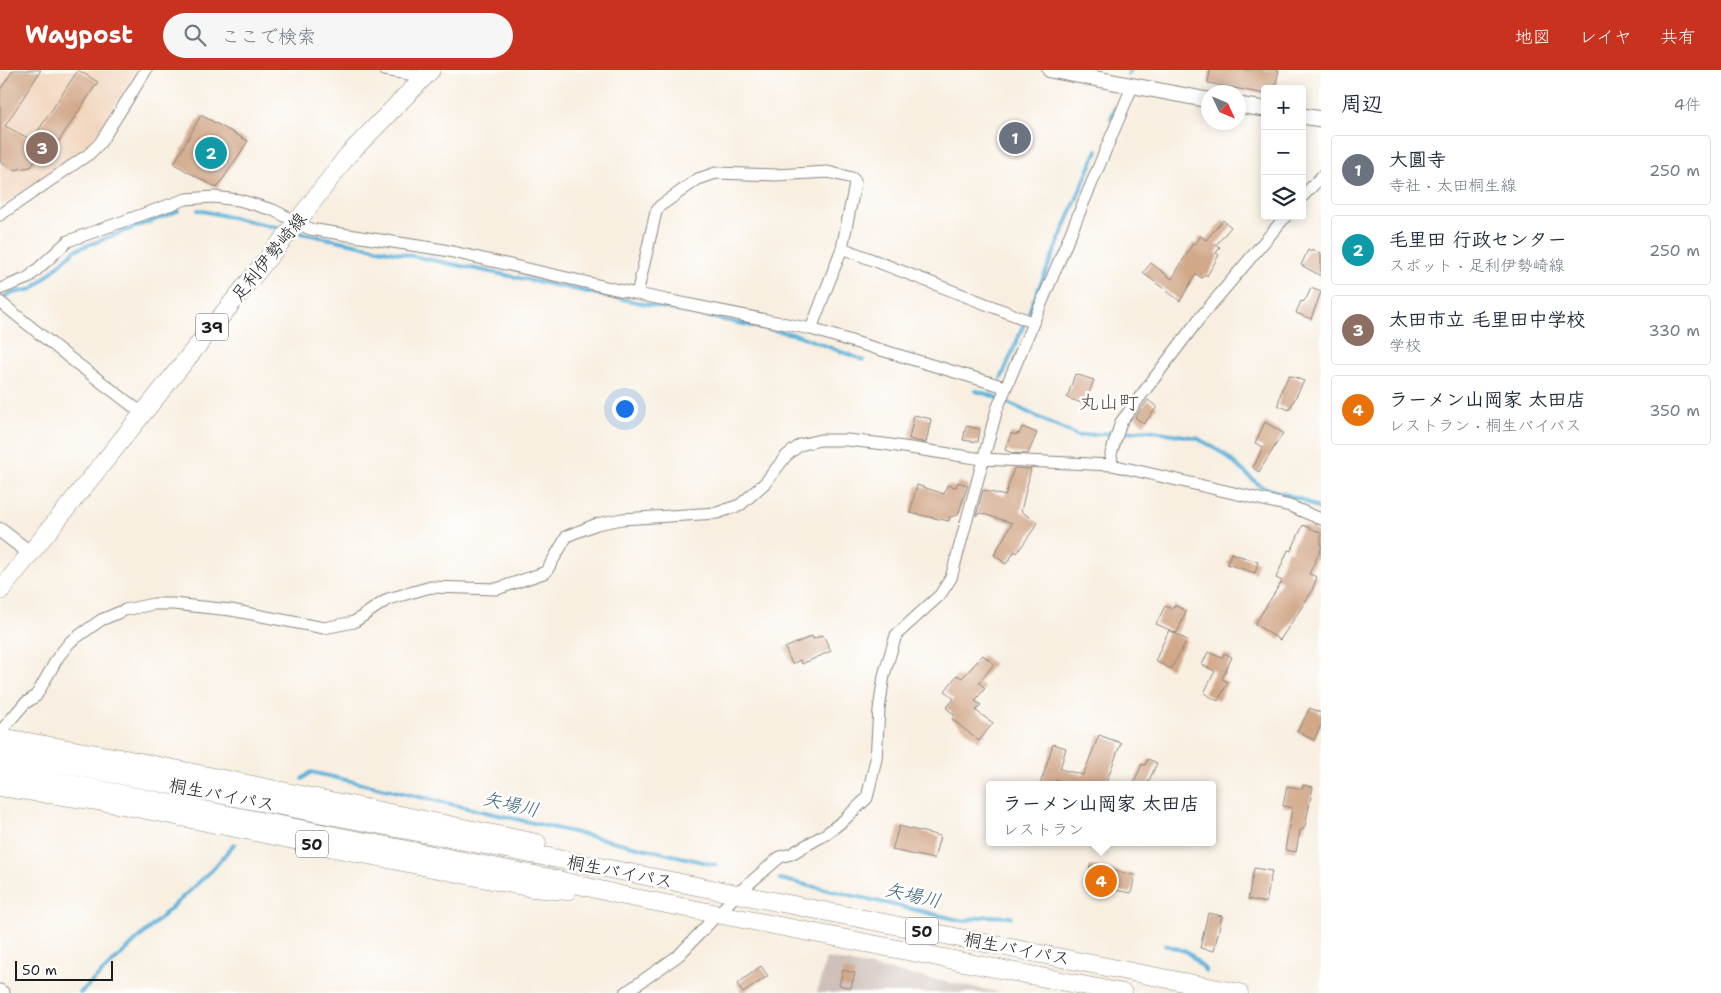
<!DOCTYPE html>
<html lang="ja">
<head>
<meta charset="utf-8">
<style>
  :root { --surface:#fff; --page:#f6f6f7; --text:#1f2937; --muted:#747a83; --line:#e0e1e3; --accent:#c8321e }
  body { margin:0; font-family:"Shantell Sans","Klee One",sans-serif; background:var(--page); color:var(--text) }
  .controls { position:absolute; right:15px; top:15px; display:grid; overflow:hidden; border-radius:5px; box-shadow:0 2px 12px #0003 }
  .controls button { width:45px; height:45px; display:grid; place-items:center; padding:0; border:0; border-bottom:1px solid var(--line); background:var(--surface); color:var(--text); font:25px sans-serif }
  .compass { position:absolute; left:1201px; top:15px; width:45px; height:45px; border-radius:50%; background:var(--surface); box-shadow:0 2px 12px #0003; rotate:134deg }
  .scale { position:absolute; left:15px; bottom:12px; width:98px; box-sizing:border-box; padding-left:5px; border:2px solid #1c1c1c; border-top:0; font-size:14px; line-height:18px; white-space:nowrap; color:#1c1c1c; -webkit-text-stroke:4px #fff; paint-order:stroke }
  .you { position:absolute; left:624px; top:338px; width:18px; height:18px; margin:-12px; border:4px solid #fff; border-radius:50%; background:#1a73e8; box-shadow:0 0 0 8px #1a73e833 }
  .badge { display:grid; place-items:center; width:32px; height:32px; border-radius:50%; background:var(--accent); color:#fff; font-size:16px; font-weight:700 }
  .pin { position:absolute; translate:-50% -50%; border:2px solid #fff; box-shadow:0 1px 5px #0006 }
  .popup { position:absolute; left:986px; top:711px; width:230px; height:65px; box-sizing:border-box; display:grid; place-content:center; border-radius:5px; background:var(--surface); filter:drop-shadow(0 1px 4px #0005); font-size:16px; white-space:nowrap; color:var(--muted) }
  .popup b { font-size:19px; color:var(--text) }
  .popup::after { content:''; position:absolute; left:50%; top:100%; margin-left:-10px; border:10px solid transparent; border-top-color:var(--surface) }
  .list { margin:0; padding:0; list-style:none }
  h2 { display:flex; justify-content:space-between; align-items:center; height:65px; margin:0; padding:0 20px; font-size:21px }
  h2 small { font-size:16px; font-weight:400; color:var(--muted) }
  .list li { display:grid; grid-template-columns:32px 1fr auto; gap:15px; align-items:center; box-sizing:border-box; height:70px; margin:0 10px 10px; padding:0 10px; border:1px solid var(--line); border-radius:5px }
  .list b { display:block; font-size:19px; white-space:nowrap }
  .list p { margin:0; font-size:16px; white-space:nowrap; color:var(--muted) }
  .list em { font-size:16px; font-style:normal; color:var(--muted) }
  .icon { flex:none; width:28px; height:28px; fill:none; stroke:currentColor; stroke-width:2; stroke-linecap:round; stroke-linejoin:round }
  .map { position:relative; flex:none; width:1321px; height:923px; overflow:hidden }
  header { display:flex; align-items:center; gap:30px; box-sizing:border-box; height:70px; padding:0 25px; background:var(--accent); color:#fff }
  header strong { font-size:24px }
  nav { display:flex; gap:28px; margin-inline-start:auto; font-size:18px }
  .search { width:350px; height:45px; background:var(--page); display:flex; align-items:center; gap:12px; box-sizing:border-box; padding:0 18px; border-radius:28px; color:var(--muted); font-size:19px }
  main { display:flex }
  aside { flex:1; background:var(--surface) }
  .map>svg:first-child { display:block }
  .built { fill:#f2d5bd }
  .industrial { fill:#cfc1ba }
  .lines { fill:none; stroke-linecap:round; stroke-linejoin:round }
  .stream { stroke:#5db2d9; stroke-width:4 }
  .building { fill:#d2a889 }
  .minor-casing { stroke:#8a867e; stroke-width:13 }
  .tertiary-casing { stroke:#8a867e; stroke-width:16 }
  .secondary-casing { stroke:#8a867e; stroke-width:17 }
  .primary-casing { stroke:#8a867e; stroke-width:19 }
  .trunk-casing { stroke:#8a867e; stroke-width:19 }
  .minor { stroke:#fff; stroke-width:11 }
  .tertiary { stroke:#fff; stroke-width:14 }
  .secondary { stroke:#fff; stroke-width:15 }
  .primary { stroke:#fff; stroke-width:18 }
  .trunk { stroke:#fff; stroke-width:18 }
  .labels { text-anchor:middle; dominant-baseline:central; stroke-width:5; stroke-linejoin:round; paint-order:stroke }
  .shield { fill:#fff; stroke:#606060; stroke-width:1 }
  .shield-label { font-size:16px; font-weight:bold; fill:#1c1c1c }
  .street-label { font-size:18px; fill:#1c1c1c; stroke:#fff }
  .water-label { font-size:19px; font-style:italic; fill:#396071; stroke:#fff }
  .quarter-label { font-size:20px; fill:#5c4d42; stroke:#fff }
</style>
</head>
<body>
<header>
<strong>Waypost</strong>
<div class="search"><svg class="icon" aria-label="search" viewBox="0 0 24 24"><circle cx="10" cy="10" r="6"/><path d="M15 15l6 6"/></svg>ここで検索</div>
<nav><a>地図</a><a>レイヤ</a><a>共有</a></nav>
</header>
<main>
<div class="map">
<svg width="1321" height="923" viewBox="0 0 1321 923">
  <rect width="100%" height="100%" fill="#fff"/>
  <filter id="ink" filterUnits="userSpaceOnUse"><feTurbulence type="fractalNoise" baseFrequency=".02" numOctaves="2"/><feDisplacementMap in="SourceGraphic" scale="10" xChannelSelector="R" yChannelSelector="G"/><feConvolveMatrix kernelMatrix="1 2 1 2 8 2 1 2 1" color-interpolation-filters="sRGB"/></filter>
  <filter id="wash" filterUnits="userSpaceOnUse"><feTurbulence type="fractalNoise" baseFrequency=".0096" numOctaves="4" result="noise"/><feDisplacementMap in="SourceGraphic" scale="20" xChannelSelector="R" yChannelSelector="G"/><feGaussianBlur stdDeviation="1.12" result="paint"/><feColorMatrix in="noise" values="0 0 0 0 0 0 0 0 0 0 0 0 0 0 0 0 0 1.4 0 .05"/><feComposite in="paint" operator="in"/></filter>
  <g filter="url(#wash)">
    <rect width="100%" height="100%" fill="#f8efe1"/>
    <path class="built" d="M 0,0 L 137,0 L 94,68 L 73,88 L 0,137 Z"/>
    <path class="industrial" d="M 826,888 L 1002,923 L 817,923 Z"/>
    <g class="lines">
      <path class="stream" d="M 1128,5 L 1130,0
        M 1111,48 L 1115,38
        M 198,140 L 280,158
        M 301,163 L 797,265 L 863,290
        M 1,232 L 8,224 L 33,219 L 75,180 L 178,141
        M 1029,242 L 1097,80
        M 1001,309 L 1024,254
        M 976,321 L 993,326 L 1078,366 L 1148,360 L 1197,368 L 1224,384 L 1260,416 L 1302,430 L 1321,440
        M 302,709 L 311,702 L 716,795
        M 780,809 L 964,851 L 986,846 L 1011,847
        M 1165,875 L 1188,882 L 1206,901
        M 80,923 L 213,799 L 234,774"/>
    </g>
    <g id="blocks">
      <path class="building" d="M 13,0 L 41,0 L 5,56 L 32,70 L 78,0 L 98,12 L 51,83 L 44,78 L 31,97 L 13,100 L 0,92 L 0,20 Z
        M 1210,0 L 1279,0 L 1275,19 L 1265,19 L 1265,24 L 1208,13 Z
        M 201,45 L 248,71 L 217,118 L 174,94 Z
        M 1223,150 L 1231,157 L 1216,175 L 1220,177 L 1216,183 L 1219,185 L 1207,206 L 1205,204 L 1202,208 L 1196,204 L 1180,231 L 1143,203 L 1151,193 L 1172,209 L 1193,173 L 1196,174 L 1200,166 L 1206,170 Z
        M 1312,179 L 1321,184 L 1321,206 L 1301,195 L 1308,180 L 1311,182 Z
        M 1311,218 L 1321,222 L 1311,249 L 1296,243 L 1301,231 L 1303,232 L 1307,227 Z
        M 1075,304 L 1094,310 L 1085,334 L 1067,328 Z
        M 1289,305 L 1304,311 L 1289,340 L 1278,335 L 1281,321 Z
        M 1148,330 L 1157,337 L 1144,354 L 1135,347 Z
        M 914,345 L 931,349 L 926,373 L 909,369 Z
        M 1265,352 L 1283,363 L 1259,402 L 1253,398 L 1263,377 L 1255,373 Z
        M 966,356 L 980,359 L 978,372 L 963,370 Z
        M 1022,357 L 1037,363 L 1028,384 L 1012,383 L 1005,380 L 1011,363 L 1016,365 L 1017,363 L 1019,364 Z
        M 1014,398 L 1031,399 L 1021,441 L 1038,453 L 1017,483 L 1015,481 L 1006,494 L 994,485 L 1012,453 L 980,443 L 976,446 L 983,420 L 1005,426 Z
        M 958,412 L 968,415 L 958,445 L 950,447 L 949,451 L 910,443 L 917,415 L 944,424 L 947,415 L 956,417 Z
        M 1303,455 L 1321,463 L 1321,479 L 1309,504 L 1317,507 L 1311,523 L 1280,570 L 1255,554 L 1282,511 L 1276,508 L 1288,480 L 1291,481 Z
        M 1231,483 L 1258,492 L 1255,503 L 1227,494 Z
        M 1174,535 L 1186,541 L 1177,563 L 1156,554 L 1165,536 L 1172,539 Z
        M 1169,560 L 1187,570 L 1171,599 L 1155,591 Z
        M 823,565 L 831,581 L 802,594 L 800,590 L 792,594 L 785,578 L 812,566 L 813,569 Z
        M 1208,582 L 1222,588 L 1224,583 L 1232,587 L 1222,609 L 1228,612 L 1218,631 L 1204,623 L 1215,601 L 1202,595 Z
        M 983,585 L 994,594 L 979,613 L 985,618 L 975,631 L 981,635 L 976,641 L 993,653 L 979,671 L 952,649 L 955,645 L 946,638 L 954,629 L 945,621 L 957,605 L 962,608 Z
        M 1310,638 L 1321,643 L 1321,655 L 1314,670 L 1297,662 Z
        M 1099,665 L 1121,673 L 1105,715 L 1075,715 L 1056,710 L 1055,715 L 1040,715 L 1053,674 L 1066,678 L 1060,699 L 1083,705 Z
        M 1148,689 L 1157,693 L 1147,715 L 1134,712 L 1142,694 L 1145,695 Z
        M 1303,715 L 1313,717 L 1305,756 L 1303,760 L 1300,760 L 1296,782 L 1285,780 L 1292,738 L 1283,736 L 1287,716 L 1302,719 Z
        M 899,756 L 940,766 L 934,789 L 892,780 Z
        M 1090,796 L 1135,805 L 1131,823 L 1087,815 Z
        M 1254,798 L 1272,801 L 1266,833 L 1248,829 Z
        M 1208,843 L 1222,846 L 1214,881 L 1200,878 Z
        M 761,896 L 768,906 L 743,923 L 737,914 Z
        M 843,900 L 855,903 L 851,918 L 839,915 Z"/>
    </g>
  </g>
  <g filter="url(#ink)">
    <use href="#blocks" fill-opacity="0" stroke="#8a867e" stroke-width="1"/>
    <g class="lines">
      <g class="minor-casing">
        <path id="minor" d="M 385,0 L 426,7
          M 1302,127 L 1321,107
          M 0,145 L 89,84 L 100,73 L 146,0
          M 842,178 L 1032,252
          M 0,219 L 28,208 L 68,171 L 186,129 L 213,127 L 239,130 L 273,140 L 310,159 L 444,180 L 637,224 L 811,259 L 1005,317
          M 637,224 L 656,142 L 660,136 L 698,109 L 716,103 L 776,105 L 828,102 L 852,108 L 855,111 L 854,119 L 842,178 L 811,259
          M 0,232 L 67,286 L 142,343
          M 1112,395 L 1111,384 L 1121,352 L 1199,249 L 1286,146
          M 0,662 L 24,634 L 36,626 L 58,587 L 70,572 L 101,550 L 125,540 L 153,534 L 173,534 L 231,540 L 324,558 L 354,552 L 388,529 L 431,517 L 497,519 L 546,502 L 567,466 L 597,454 L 622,449 L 717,443 L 740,435 L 765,413 L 786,386 L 800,375 L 820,370 L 847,370 L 884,374 L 982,389 L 1112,395 L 1290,436 L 1321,449
          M 0,920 L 4,923
          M 625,923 L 679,885 L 737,824 L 780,787 L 791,784 L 826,764 L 844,750 L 867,728 L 876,689 L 879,640 L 884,605 L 896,565 L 940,525 L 951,508 L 997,339 L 1132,17"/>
      </g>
      <g class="tertiary-casing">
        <path id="tertiary" d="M 0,460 L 30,483"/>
      </g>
      <g class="secondary-casing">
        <path id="secondary" d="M 1050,0 L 1208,30
          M 1238,35 L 1265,39
          M 1302,46 L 1321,49"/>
      </g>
      <g class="primary-casing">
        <path id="primary" d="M 0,521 L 297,152 L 348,85 L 431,0"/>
      </g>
      <g class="trunk-casing">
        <path id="trunk" d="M 0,667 L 120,688 L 537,773
          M 0,682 L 605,798 L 1239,923
          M 0,700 L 550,808 L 625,826 L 1123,923
          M 0,717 L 112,733 L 532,818 L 567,821"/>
      </g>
      <use href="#minor" class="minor"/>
      <use href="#tertiary" class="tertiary"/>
      <use href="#secondary" class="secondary"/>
      <use href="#primary" class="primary"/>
      <use href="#trunk" class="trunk"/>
    </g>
  </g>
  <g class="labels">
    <g class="shield">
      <rect x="196" y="243.5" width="32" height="27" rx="4"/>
      <rect x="296" y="760.5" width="32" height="27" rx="4"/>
      <rect x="906" y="847.5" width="32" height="27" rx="4"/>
    </g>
    <g class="shield-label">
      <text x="212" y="257">39</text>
      <text x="312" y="774">50</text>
      <text x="922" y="861">50</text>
    </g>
    <g class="street-label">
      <text transform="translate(269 187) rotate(-51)">足利伊勢崎線</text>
      <text transform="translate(222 725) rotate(11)">桐生バイパス</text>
      <text transform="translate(620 802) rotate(11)">桐生バイパス</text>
      <text transform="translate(1017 879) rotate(11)">桐生バイパス</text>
    </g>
    <g class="water-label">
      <text transform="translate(511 734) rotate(13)">矢場川</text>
      <text transform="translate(913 825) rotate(13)">矢場川</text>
    </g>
    <g class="quarter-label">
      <text x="1109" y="332">丸山町</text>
    </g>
  </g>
</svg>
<div class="controls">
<button>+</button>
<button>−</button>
<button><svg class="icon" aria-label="layers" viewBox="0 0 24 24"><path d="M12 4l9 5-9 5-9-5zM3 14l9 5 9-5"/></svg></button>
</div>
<svg class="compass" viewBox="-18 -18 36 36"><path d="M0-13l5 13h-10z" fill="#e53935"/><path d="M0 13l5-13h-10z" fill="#747a83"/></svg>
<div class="scale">50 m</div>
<div class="you"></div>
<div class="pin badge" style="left:1015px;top:68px;background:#6b7280">1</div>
<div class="pin badge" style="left:211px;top:83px;background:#0f9aa8">2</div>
<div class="pin badge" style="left:42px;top:78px;background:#8d6e63">3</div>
<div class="pin badge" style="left:1101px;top:811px;background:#e8710a">4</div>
<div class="popup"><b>ラーメン山岡家 太田店</b>レストラン</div>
</div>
<aside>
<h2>周辺<small>4件</small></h2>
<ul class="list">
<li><span class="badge" style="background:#6b7280">1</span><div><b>大圓寺</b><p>寺社 · 太田桐生線</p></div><em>250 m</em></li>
<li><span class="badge" style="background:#0f9aa8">2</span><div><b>毛里田 行政センター</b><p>スポット · 足利伊勢崎線</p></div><em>250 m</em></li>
<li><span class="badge" style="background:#8d6e63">3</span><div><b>太田市立 毛里田中学校</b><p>学校</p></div><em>330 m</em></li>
<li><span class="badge" style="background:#e8710a">4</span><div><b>ラーメン山岡家 太田店</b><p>レストラン · 桐生バイパス</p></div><em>350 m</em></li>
</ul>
</aside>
</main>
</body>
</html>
